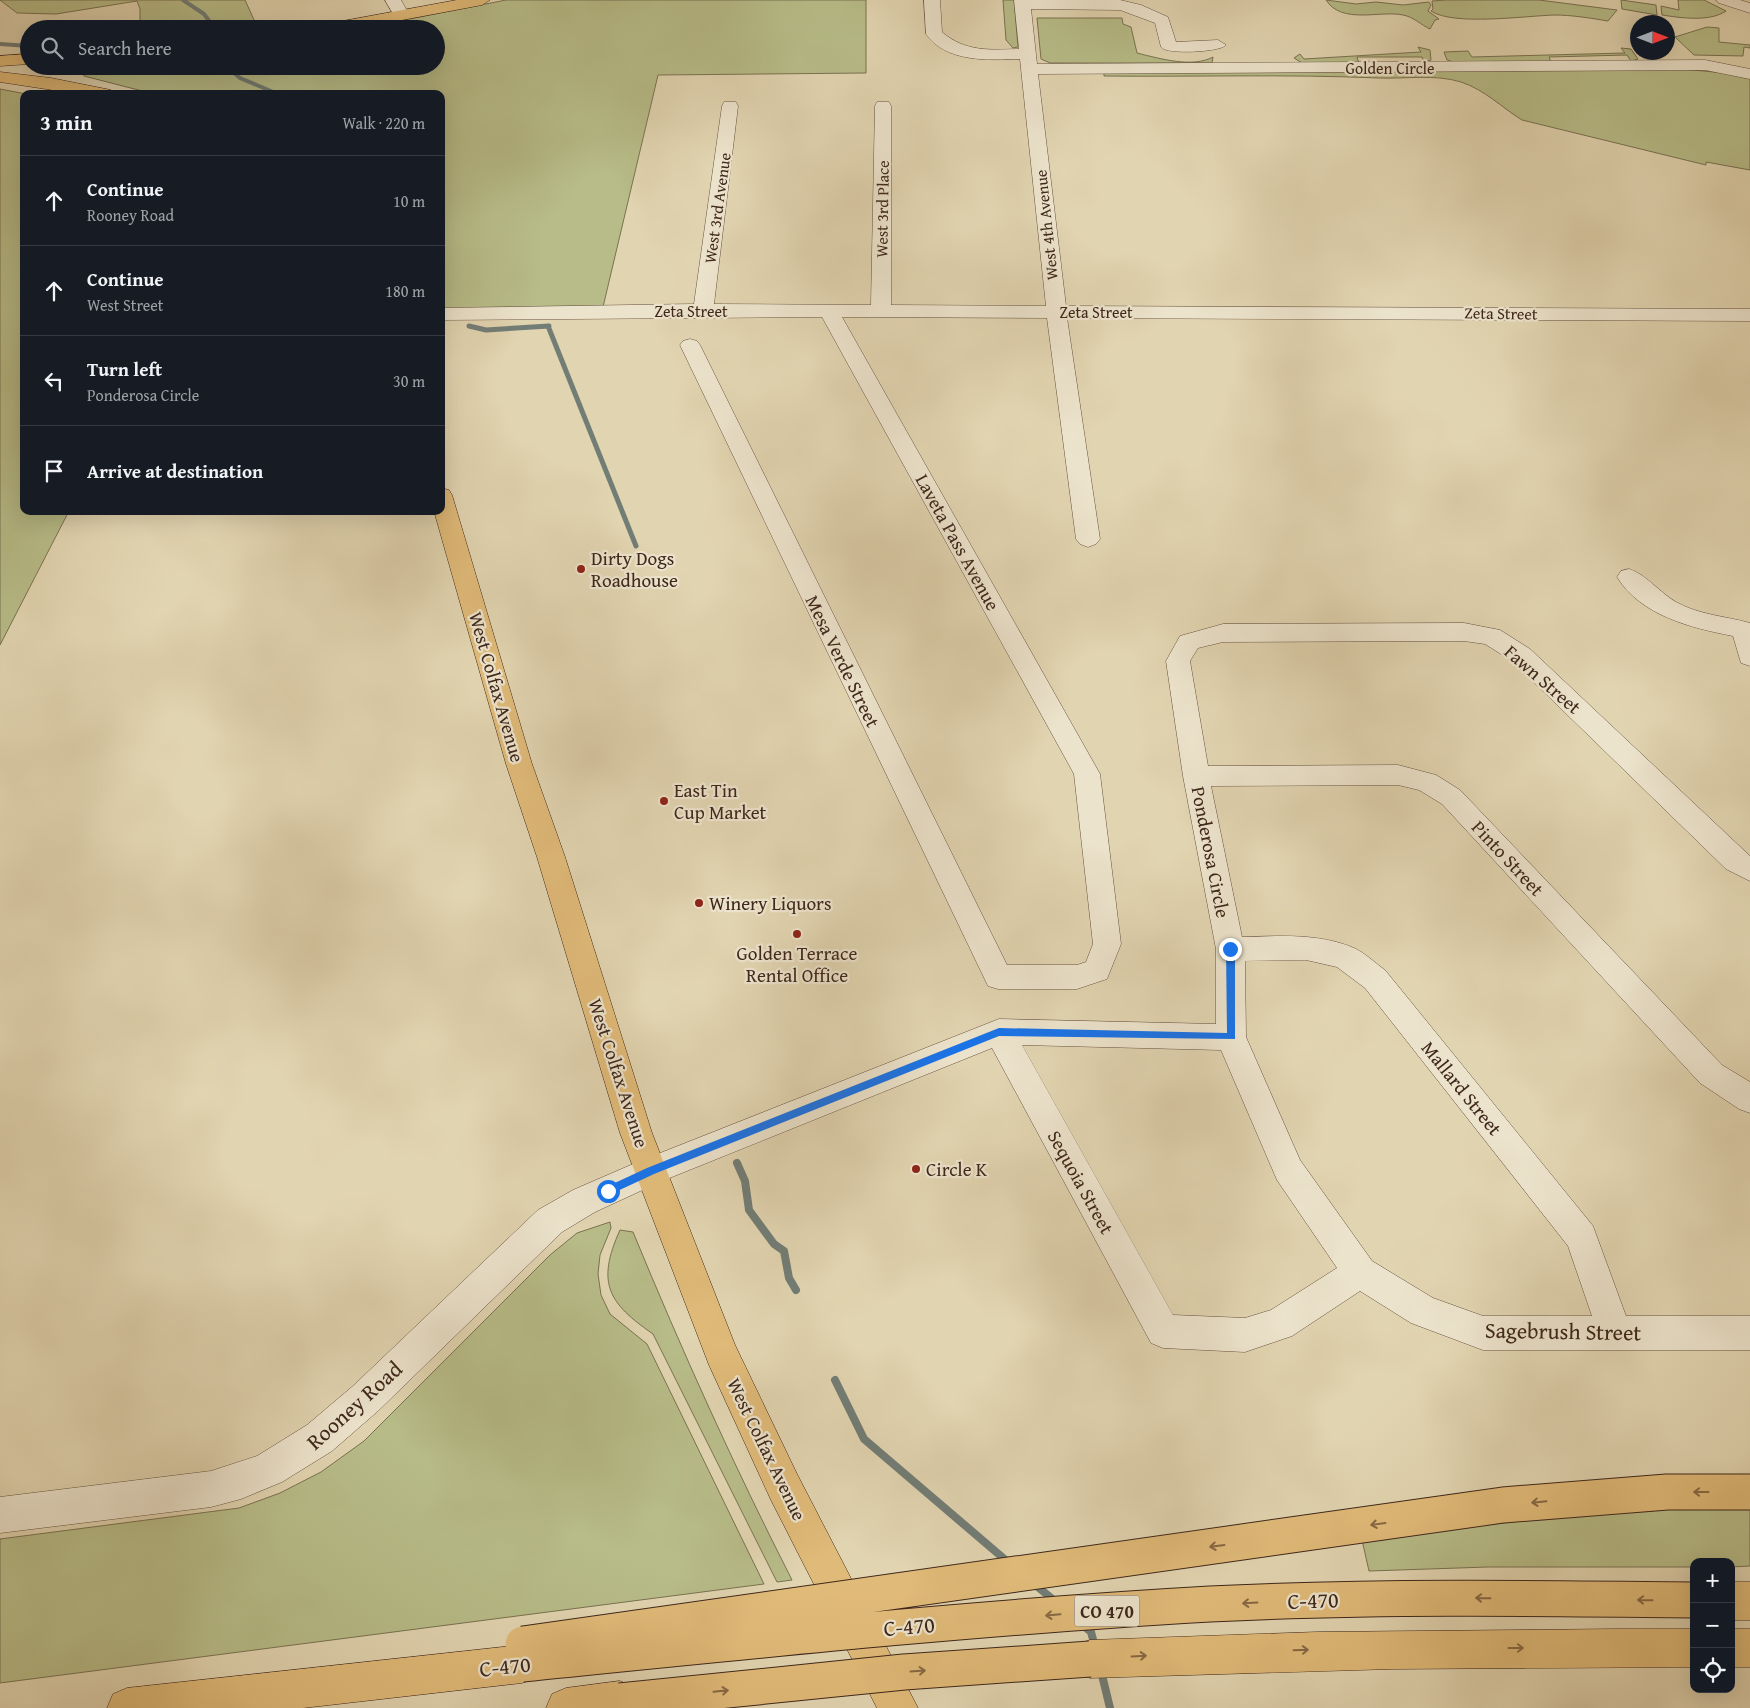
<!DOCTYPE html>
<html lang="en">
<head>
<meta charset="utf-8">
<style>
  :root { --surface:#171b24; --page:#242831; --text:#f1f3f6; --muted:#9ea1a6; --line:#363941 }
  body { margin:0; font-family:"Gentium Book Plus",serif; background:var(--page); color:var(--text) }
  .controls { position:absolute; right:15px; bottom:15px; display:grid; overflow:hidden; border-radius:10px; box-shadow:0 5px 20px #0002 }
  .controls button { width:45px; height:45px; display:grid; place-items:center; padding:0; border:0; border-bottom:1px solid var(--line); background:var(--surface); color:var(--text); font:25px sans-serif }
  .compass { position:absolute; left:1630px; top:15px; width:45px; height:45px; border-radius:50%; background:var(--surface); box-shadow:0 5px 20px #0002; rotate:90deg }
  .stop { position:absolute; width:15px; height:15px; margin:-11px; border:4px solid #1a73e8; border-radius:50%; background:#fff }
  .stop.end { background:#1a73e8; border-color:#fff; box-shadow:0 1px 5px #0008 }
  .list { margin:0; padding:0; list-style:none }
  h2 { display:flex; justify-content:space-between; align-items:center; height:65px; margin:0; padding:0 20px; font-size:21px }
  h2 small { font-size:16px; font-weight:400; color:var(--muted) }
  .list li { display:grid; grid-template-columns:32px 1fr auto; gap:15px; align-items:center; box-sizing:border-box; height:90px; padding:0 20px; border-top:1px solid var(--line) }
  .list b { display:block; font-size:19px; white-space:nowrap }
  .list p { margin:0; font-size:16px; white-space:nowrap; color:var(--muted) }
  .list em { font-size:16px; font-style:normal; color:var(--muted) }
  .icon { flex:none; width:28px; height:28px; fill:none; stroke:currentColor; stroke-width:2; stroke-linecap:round; stroke-linejoin:round }
  .map { position:relative; flex:none; width:1750px; height:1708px; overflow:hidden }
  .search { position:absolute; background:var(--surface); box-shadow:0 5px 20px #0002; left:20px; top:20px; width:425px; height:55px; display:flex; align-items:center; gap:12px; box-sizing:border-box; padding:0 18px; border-radius:28px; color:var(--muted); font-size:19px }
  .panel { position:absolute; background:var(--surface); box-shadow:0 5px 20px #0002; left:20px; top:90px; width:425px; height:425px; border-radius:10px }
  .map>svg:first-child { display:block }
  .green { fill:#b7bc88; stroke:#7a7252 }
  .lines { fill:none; stroke-linecap:round; stroke-linejoin:round }
  .stream-far2 { stroke:#727d76; stroke-width:4 }
  .stream-far1 { stroke:#727d76; stroke-width:5 }
  .stream { stroke:#727d76; stroke-width:8 }
  .minor-casing { stroke:#675240; stroke-width:1 }
  .major-casing { stroke:#3e271b; stroke-width:1 }
  .highway-casing { stroke:#3e271b; stroke-width:1 }
  .minor { fill:#ece3cc; fill-rule:evenodd }
  .major { fill:#e0ba78; fill-rule:evenodd }
  .highway { fill:#e0ba78; fill-rule:evenodd }
  .highway-bridge-casing { stroke:#3e271b; stroke-width:37; stroke-linecap:butt }
  .highway-bridge { stroke:#e0ba78; stroke-width:35 }
  .oneway { stroke:#876945 }
  .route { fill:#1a73e8 }
  .poi-dot { fill:#8f2418; stroke:#ece3cc; stroke-width:2 }
  .labels { text-anchor:middle; dominant-baseline:central; stroke-width:4.5; stroke-linejoin:round; paint-order:stroke }
  .far-street-label { font-size:16px; fill:#3e271b; stroke:#ece3cc }
  .shield { fill:#ece3cc; stroke:#725f50; stroke-width:1 }
  .shield-label { font-size:18px; font-weight:bold; fill:#3e271b }
  .street-label { font-size:19px; fill:#3e271b; stroke:#ece3cc }
  .poi-label { font-size:19px; fill:#3e271b; stroke:#ece3cc; text-anchor:start }
  .near-street-label { font-size:22px; fill:#3e271b; stroke:#ece3cc }
</style>
</head>
<body>
<div class="map">
<svg width="1750" height="1708" viewBox="0 0 1750 1708">
  <rect width="100%" height="100%" fill="#e1d4b0"/>
  <filter id="stains"><feTurbulence type="fractalNoise" baseFrequency=".004" numOctaves="4"/><feColorMatrix values="0 0 0 0 .2 0 0 0 0 .09 0 0 0 0 .02 0 0 0 .5 -.17"/></filter>
  <radialGradient id="worn" r=".72"><stop offset=".6" stop-color="#630" stop-opacity="0"/><stop offset="1" stop-color="#630" stop-opacity=".3"/></radialGradient>
  <path class="green" d="M 0,0 L 245,0 L 255,22 L 253,29 L 140,29 L 140,9 L 137,1 L 56,14 L 17,13 Z
    M 506,0 L 866,0 L 866,73 L 658,75 L 603,307 L 441,310 L 441,94 L 154,94 L 84,76 L 81,68 L 84,66 L 436,66 L 436,29 L 359,29 Z
    M 1003,0 L 1014,0 L 1018,47 L 1013,48 L 1006,40 Z
    M 1326,0 L 1356,4 L 1376,2 L 1403,5 L 1429,2 L 1431,5 L 1428,11 L 1439,19 L 1435,20 L 1430,29 C 1421,25 1414,17 1403,15 C 1380,10 1342,25 1326,0 Z
    M 1446,0 L 1539,0 L 1617,10 L 1608,21 C 1590,18 1572,15 1554,15 C 1525,16 1453,26 1431,11 L 1433,9 L 1432,1 Z
    M 1621,0 L 1656,5 L 1657,15 L 1622,9 Z
    M 1678,0 L 1704,0 L 1726,11 C 1710,22 1681,18 1662,15 L 1661,6 L 1679,10 Z
    M 1037,18 L 1122,18 L 1123,24 L 1131,27 L 1137,53 C 1161,59 1193,68 1213,57 L 1212,63 L 1050,63 L 1041,59 Z
    M 1707,27 L 1719,28 L 1719,42 L 1750,45 L 1750,48 L 1744,47 L 1743,56 L 1694,55 L 1675,37 Z
    M 1418,47 L 1430,50 L 1431,60 L 1424,62 L 1422,57 L 1357,57 L 1359,63 L 1302,63 L 1294,58 L 1300,54 L 1304,59 L 1421,52 Z
    M 1621,48 L 1631,49 L 1638,59 L 1631,61 L 1627,55 L 1549,57 L 1551,62 L 1454,62 L 1447,60 L 1444,52 L 1468,51 L 1472,57 L 1625,53 Z
    M 1671,68 L 1747,75 L 1750,80 L 1750,170 L 1706,162 L 1706,165 L 1522,120 C 1501,107 1485,90 1461,82 C 1436,74 1404,79 1378,78 C 1287,74 1195,77 1104,76 L 1104,71 Z
    M 0,89 L 26,94 L 24,94 L 24,511 L 69,511 L 0,645 Z
    M 610,1222 L 611,1228 L 600,1255 L 598,1274 L 601,1295 L 610,1314 L 647,1344 L 764,1584 L 0,1683 L 0,1539 L 239,1508 L 280,1493 L 321,1472 L 364,1441 L 550,1255 L 577,1233 Z
    M 620,1230 L 633,1232 C 682,1351 734,1466 792,1580 L 777,1582 L 653,1334 C 608,1303 596,1283 620,1230 Z
    M 1750,1507 L 1750,1566 L 1731,1567 L 1731,1562 L 1694,1562 L 1694,1567 L 1488,1567 L 1369,1571 L 1362,1540 C 1492,1524 1620,1507 1750,1507 Z"/>
  <g class="lines">
    <path class="stream-far2" d="M 183,0 L 204,14 L 215,29
      M 0,44 L 29,46
      M 164,66 L 233,72
      M 226,66 L 240,78 L 278,94"/>
    <path class="stream-far1" d="M 469,326 L 486,330 L 549,326
      M 548,326 L 636,546"/>
    <path class="stream" d="M 737,1163 L 745,1181 L 749,1210 L 774,1244 L 784,1251 L 789,1278 L 796,1290
      M 835,1380 L 864,1439 L 1009,1563
      M 1034,1584 L 1055,1601
      M 1081,1624 L 1091,1632 L 1095,1647
      M 1101,1671 L 1110,1708"/>
    <g class="minor-casing">
      <path id="minor" d="M 385,0 L 401,0 L 410,16 L 408,19 L 396,19 Z
        M 924,0 L 940,0 L 942,32 C 965,52 990,50 1019,49 L 1014,0 L 1120,0 L 1141,5 L 1168,17 L 1176,42 L 1218,40 L 1226,45 C 1221,52 1166,55 1161,47 L 1155,23 L 1120,10 L 1031,9 L 1037,64 L 1705,60 L 1750,69 L 1750,79 L 1705,70 L 1038,74 L 1066,306 L 1750,309 L 1750,321 L 1067,318 L 1100,539 L 1096,544 L 1088,547 L 1080,544 L 1076,539 L 1047,318 L 842,317 L 1100,774 L 1121,944 L 1107,979 L 1077,989 L 998,989 L 988,986 L 680,345 L 683,341 L 690,339 L 697,341 L 700,345 L 1007,965 L 1077,965 L 1086,962 L 1093,944 L 1074,774 L 822,317 L 441,320 L 441,308 L 694,304 L 722,106 L 724,102 L 736,102 L 738,106 L 714,304 L 871,305 L 875,106 L 877,102 L 889,102 L 891,106 L 891,305 L 1046,306 L 1020,59 C 989,60 946,63 926,34 Z
        M 1716,0 L 1740,0 L 1750,3 L 1750,13 L 1719,3 Z
        M 1629,569 C 1646,574 1660,593 1676,602 C 1699,615 1725,616 1750,623 L 1750,666 L 1741,663 L 1733,636 C 1692,628 1641,616 1617,577 L 1621,571 Z
        M 1464,623 L 1500,630 L 1530,649 L 1750,856 L 1750,881 L 1726,869 L 1512,661 L 1485,644 L 1464,641 L 1223,642 L 1198,648 L 1190,661 L 1208,766 L 1398,765 L 1436,775 L 1460,790 L 1722,1065 L 1750,1082 L 1750,1113 L 1739,1109 L 1700,1083 L 1442,804 L 1419,790 L 1398,785 L 1211,786 L 1242,937 C 1279,936 1319,933 1354,948 C 1365,953 1375,963 1385,970 L 1593,1226 L 1626,1316 L 1750,1316 L 1750,1350 L 1483,1350 L 1411,1323 L 1360,1291 L 1292,1336 L 1245,1352 L 1163,1348 L 1151,1343 L 992,1048 L 662,1181 L 595,1212 L 562,1232 L 378,1411 L 332,1451 L 282,1482 L 241,1499 L 211,1507 L 0,1533 L 0,1497 L 211,1471 L 257,1456 L 307,1425 L 353,1386 L 538,1210 L 573,1190 L 640,1161 L 999,1019 L 1216,1024 L 1216,949 L 1183,776 L 1166,661 L 1180,636 L 1223,624 ZM 1306,960 L 1337,967 L 1365,988 L 1568,1246 L 1592,1316 L 1483,1316 L 1433,1298 L 1372,1261 L 1300,1160 L 1246,1037 L 1245,961 ZM 1022,1045 L 1221,1050 L 1277,1180 L 1337,1268 L 1271,1310 L 1245,1318 L 1173,1315 Z"/>
    </g>
    <g class="major-casing">
      <path id="major" d="M 457,0 L 490,0 L 482,5 L 354,29 L 319,29 L 327,24 Z
        M 29,54 L 29,64 L 0,66 L 0,56 Z
        M 0,72 L 51,78 L 111,90 L 113,94 L 79,94 L 0,82 Z
        M 441,488 L 449,490 L 452,495 L 532,764 L 565,857 L 652,1133 L 735,1345 L 797,1474 L 918,1708 L 877,1708 L 771,1500 L 709,1365 L 620,1133 L 537,857 L 506,764 L 434,511 L 441,511 Z"/>
    </g>
    <g class="highway-casing">
      <path id="highway" d="M 1731,1582 L 1750,1582 L 1750,1620 L 1731,1620 Z
        M 1618,1629 L 1694,1629 L 1694,1667 L 1392,1669 L 1090,1678 L 1076,1673 L 1071,1659 L 1076,1645 L 1090,1640 L 1317,1632 Z
        M 1731,1629 L 1750,1629 L 1750,1667 L 1731,1667 Z
        M 522,1645 L 536,1650 L 541,1664 L 536,1678 L 522,1683 L 303,1708 L 107,1708 L 113,1694 L 127,1688 Z
        M 620,1681 L 634,1687 L 640,1701 L 637,1708 L 546,1708 L 552,1694 L 566,1688 Z"/>
    </g>
    <use href="#minor" class="minor"/>
    <use href="#major" class="major"/>
    <use href="#highway" class="highway"/>
    <g class="highway-bridge-casing">
      <path id="highway-bridge" d="M 523,1644 L 1503,1505 L 1667,1492 L 1750,1492
        M 522,1664 C 751,1641 980,1617 1210,1604 C 1371,1596 1533,1598 1694,1600
        M 620,1701 L 904,1672 L 1090,1659"/>
    </g>
    <use href="#highway-bridge" class="highway-bridge"/>
  </g>
  <defs><path id="oneway-shaft" d="M-6 0H5M1.5-3L5.5 0L1.5 3" fill="none" stroke-width="1.6" stroke-linecap="round" stroke-linejoin="round" transform="scale(1.25)"/></defs>
  <g class="oneway">
    <use href="#oneway-shaft" transform="translate(1701 1492) rotate(-180)"/>
    <use href="#oneway-shaft" transform="translate(1539 1502) rotate(174)"/>
    <use href="#oneway-shaft" transform="translate(1378 1524) rotate(172)"/>
    <use href="#oneway-shaft" transform="translate(1217 1546) rotate(173)"/>
    <use href="#oneway-shaft" transform="translate(1483 1598) rotate(-179)"/>
    <use href="#oneway-shaft" transform="translate(1645 1600) rotate(-179)"/>
    <use href="#oneway-shaft" transform="translate(1250 1603) rotate(177)"/>
    <use href="#oneway-shaft" transform="translate(1053 1615) rotate(175)"/>
    <use href="#oneway-shaft" transform="translate(1516 1648)"/>
    <use href="#oneway-shaft" transform="translate(1301 1650) rotate(-2)"/>
    <use href="#oneway-shaft" transform="translate(1139 1656) rotate(-3)"/>
    <use href="#oneway-shaft" transform="translate(918 1671) rotate(-4)"/>
    <use href="#oneway-shaft" transform="translate(721 1691) rotate(-6)"/>
  </g>
  <path class="route" d="M 1230,945 L 1235,949 L 1235,1039 L 999,1036 L 654,1174 L 611,1194 L 604,1194 L 603,1191 L 604,1188 L 647,1168 L 999,1028 L 1227,1033 L 1226,949 Z"/>
  <g class="poi-dot">
    <circle cx="581" cy="569" r="5"/>
    <circle cx="664" cy="801" r="5"/>
    <circle cx="699" cy="903" r="5"/>
    <circle cx="797" cy="934" r="5"/>
    <circle cx="916" cy="1169" r="5"/>
  </g>
  <g class="labels">
    <g class="far-street-label">
      <text x="1390" y="68">Golden Circle</text>
      <text transform="translate(717 208) rotate(-82)">West 3rd Avenue</text>
      <text transform="translate(882 209) rotate(-89)">West 3rd Place</text>
      <text transform="translate(1046 225) rotate(-96)">West 4th Avenue</text>
      <text x="691" y="311">Zeta Street</text>
      <text x="1096" y="312">Zeta Street</text>
      <text transform="translate(1501 313) rotate(1)">Zeta Street</text>
    </g>
    <rect class="shield" x="1074.5" y="1595.5" width="65" height="31" rx="4"/>
    <g class="shield-label">
      <text x="1107" y="1611">CO 470</text>
    </g>
    <g class="street-label">
      <text transform="translate(958 542) rotate(61)">Laveta Pass Avenue</text>
      <text transform="translate(843 661) rotate(64)">Mesa Verde Street</text>
      <text transform="translate(1543 679) rotate(41)">Fawn Street</text>
      <text transform="translate(497 687) rotate(74)">West Colfax Avenue</text>
      <text transform="translate(1211 852) rotate(79)">Ponderosa Circle</text>
      <text transform="translate(1508 858) rotate(47)">Pinto Street</text>
      <text transform="translate(619 1073) rotate(72)">West Colfax Avenue</text>
      <text transform="translate(1462 1088) rotate(51)">Mallard Street</text>
      <text transform="translate(1081 1182) rotate(61)">Sequoia Street</text>
      <text transform="translate(767 1449) rotate(64)">West Colfax Avenue</text>
    </g>
    <g class="poi-label">
      <text x="591" y="558">Dirty Dogs<tspan x="591" dy="22">Roadhouse</tspan></text>
      <text x="674" y="790">East Tin<tspan x="674" dy="22">Cup Market</tspan></text>
      <text x="709" y="903">Winery Liquors</text>
      <text x="797" y="953" text-anchor="middle">Golden Terrace<tspan x="797" dy="22">Rental Office</tspan></text>
      <text x="926" y="1169">Circle K</text>
    </g>
    <g class="near-street-label">
      <text transform="translate(1563 1331) rotate(1)">Sagebrush Street</text>
      <text transform="translate(354 1405) rotate(-42)">Rooney Road</text>
      <text transform="translate(1313 1600) rotate(-2)">C-470</text>
      <text transform="translate(909 1626) rotate(-5)">C-470</text>
      <text transform="translate(505 1666) rotate(-6)">C-470</text>
    </g>
  </g>
  <rect width="100%" height="100%" filter="url(#stains)"/>
  <rect width="100%" height="100%" fill="url(#worn)"/>
</svg>
<div class="controls">
<button>+</button>
<button>−</button>
<button><svg class="icon" aria-label="locate" viewBox="0 0 24 24"><circle cx="12" cy="12" r="6"/><path d="M12 2v4M12 18v4M2 12h4M18 12h4"/></svg></button>
</div>
<svg class="compass" viewBox="-18 -18 36 36"><path d="M0-13l5 13h-10z" fill="#e53935"/><path d="M0 13l5-13h-10z" fill="#9ea1a6"/></svg>
<div class="stop" style="left:608px;top:1191px"></div>
<div class="stop end" style="left:1230px;top:949px"></div>
<div class="search"><svg class="icon" aria-label="search" viewBox="0 0 24 24"><circle cx="10" cy="10" r="6"/><path d="M15 15l6 6"/></svg>Search here</div>
<section class="panel">
<h2>3 min<small>Walk · 220 m</small></h2>
<ul class="list">
<li><svg class="icon" aria-label="ahead" viewBox="0 0 24 24"><path d="M12 20V5M6 11l6-6 6 6"/></svg><div><b>Continue</b><p>Rooney Road</p></div><em>10 m</em></li>
<li><svg class="icon" aria-label="ahead" viewBox="0 0 24 24"><path d="M12 20V5M6 11l6-6 6 6"/></svg><div><b>Continue</b><p>West Street</p></div><em>180 m</em></li>
<li><svg class="icon" aria-label="left" viewBox="0 0 24 24"><path d="M17 20v-9H6M10 6l-5 5 5 5"/></svg><div><b>Turn left</b><p>Ponderosa Circle</p></div><em>30 m</em></li>
<li><svg class="icon" aria-label="arrive" viewBox="0 0 24 24"><path d="M6 21V4h12l-3 4 3 4H6"/></svg><div><b>Arrive at destination</b></div></li>
</ul>
</section>
</div>
</body>
</html>
